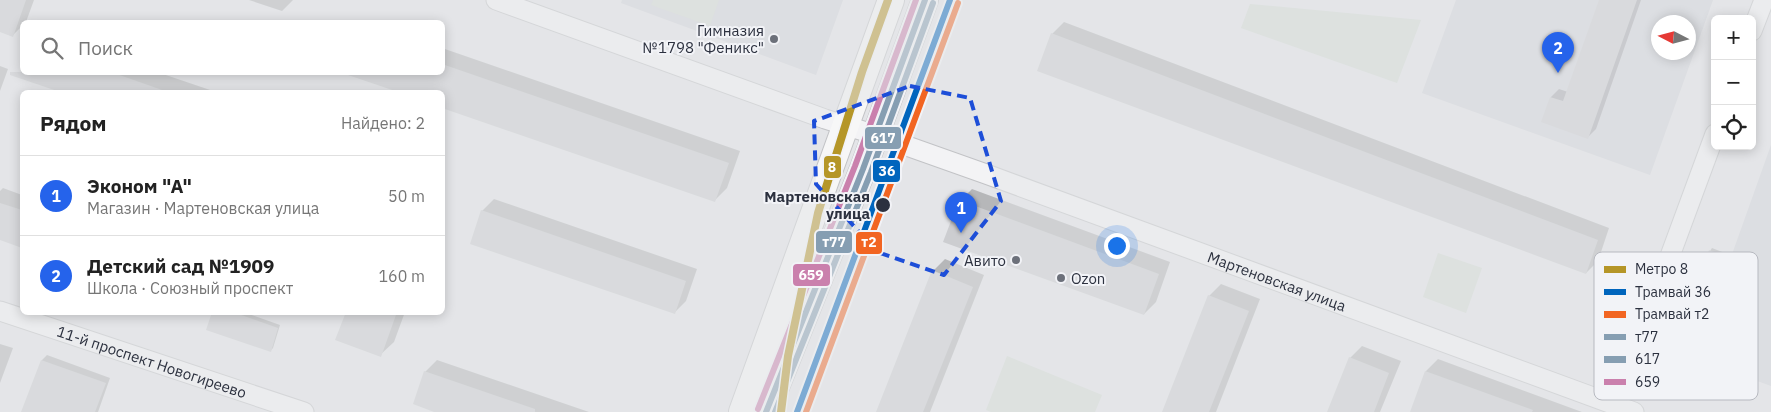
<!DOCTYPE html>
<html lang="ru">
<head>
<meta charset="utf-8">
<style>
  :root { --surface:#fff; --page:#f2f2f2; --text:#222; --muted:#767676; --line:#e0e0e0; --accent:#2563eb }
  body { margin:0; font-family:"IBM Plex Sans",sans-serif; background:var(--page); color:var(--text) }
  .controls { position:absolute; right:15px; top:15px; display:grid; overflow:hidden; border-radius:8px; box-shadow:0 2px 12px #0003 }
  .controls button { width:45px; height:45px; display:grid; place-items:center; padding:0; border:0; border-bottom:1px solid var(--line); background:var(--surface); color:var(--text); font:25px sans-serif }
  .compass { position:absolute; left:1651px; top:15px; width:45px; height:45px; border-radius:50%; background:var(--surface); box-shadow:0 2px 12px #0003; rotate:276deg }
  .you { position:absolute; left:1116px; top:245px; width:18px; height:18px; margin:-12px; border:4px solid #fff; border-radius:50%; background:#1a73e8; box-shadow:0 0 0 8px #1a73e833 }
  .badge { display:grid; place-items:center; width:32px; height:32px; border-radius:50%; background:var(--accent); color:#fff; font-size:16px; font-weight:700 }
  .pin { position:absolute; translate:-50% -41px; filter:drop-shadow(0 1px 2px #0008) }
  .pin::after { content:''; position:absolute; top:26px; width:18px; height:15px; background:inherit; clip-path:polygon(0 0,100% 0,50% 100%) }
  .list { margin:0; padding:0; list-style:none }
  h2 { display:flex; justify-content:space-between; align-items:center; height:65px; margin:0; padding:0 20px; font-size:21px }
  h2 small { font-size:16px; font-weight:400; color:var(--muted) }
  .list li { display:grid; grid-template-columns:32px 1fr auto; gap:15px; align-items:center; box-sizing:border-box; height:80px; padding:0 20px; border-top:1px solid var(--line) }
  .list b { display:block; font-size:19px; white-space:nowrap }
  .list p { margin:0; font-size:16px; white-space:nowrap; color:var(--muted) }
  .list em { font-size:16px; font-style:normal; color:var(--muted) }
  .icon { flex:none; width:28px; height:28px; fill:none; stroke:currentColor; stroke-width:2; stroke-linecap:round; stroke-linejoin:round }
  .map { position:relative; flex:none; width:1771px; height:412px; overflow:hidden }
  .search { position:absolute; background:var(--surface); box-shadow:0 2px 12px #0003; left:20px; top:20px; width:425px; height:55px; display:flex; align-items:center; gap:12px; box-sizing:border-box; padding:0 18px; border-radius:8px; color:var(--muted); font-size:19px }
  .panel { position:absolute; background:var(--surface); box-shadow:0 2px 12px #0003; left:20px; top:90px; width:425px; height:225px; border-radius:8px }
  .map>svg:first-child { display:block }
  .built { fill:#d3d4db; fill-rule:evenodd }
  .green { fill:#d4dbd5 }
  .shadow { fill:#0003 }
  .building { fill:#cccdd0 }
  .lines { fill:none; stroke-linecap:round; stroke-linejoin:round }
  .street-casing { stroke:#c2c3c6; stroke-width:21 }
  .secondary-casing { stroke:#c2c3c6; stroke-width:28 }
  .street { stroke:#f3f3f5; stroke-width:19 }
  .secondary { stroke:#f7f7f7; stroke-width:26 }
  .bus-1-casing { stroke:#f2f3f7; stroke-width:10 }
  .bus-2-casing { stroke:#f2f3f7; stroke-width:10 }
  .bus-3-casing { stroke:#f2f3f7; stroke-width:10 }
  .bus-1 { stroke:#869eb2; stroke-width:6 }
  .bus-2 { stroke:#869eb2; stroke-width:6 }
  .bus-3 { stroke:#ca80ad; stroke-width:6 }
  .tram-1-casing { stroke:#f2f3f7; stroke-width:10 }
  .tram-2-casing { stroke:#f2f3f7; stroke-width:10 }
  .tram-1 { stroke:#0065bd; stroke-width:6 }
  .tram-2 { stroke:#f26522; stroke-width:6 }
  .metro-1-casing { stroke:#f2f3f7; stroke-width:11 }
  .metro-1 { stroke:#b59628; stroke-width:8 }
  .marked { fill:none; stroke:#1d4ed8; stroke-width:4; stroke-dasharray:10 6; stroke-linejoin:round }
  .poi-dot { fill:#6c707a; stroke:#f2f3f7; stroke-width:2 }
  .stop-dot { fill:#2c313f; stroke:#f2f3f7; stroke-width:2 }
  .labels { text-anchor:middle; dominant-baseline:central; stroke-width:4; stroke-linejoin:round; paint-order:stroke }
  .poi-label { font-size:15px; fill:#2c313f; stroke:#f2f3f7; text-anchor:end }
  .stop-label { font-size:15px; font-weight:bold; fill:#2c313f; stroke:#f2f3f7; text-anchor:end }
  .street-label { font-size:15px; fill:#2c313f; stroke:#f2f3f7 }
  .key { fill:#f2f3f7; stroke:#b7b9c0; stroke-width:1 }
  .key-label { font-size:14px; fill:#2c313f }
  .line-badge { stroke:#f2f3f7; stroke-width:2 }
  .badge-label { font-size:14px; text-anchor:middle; font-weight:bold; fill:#fff }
</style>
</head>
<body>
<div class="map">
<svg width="1771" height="412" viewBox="0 0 1771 412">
  <rect width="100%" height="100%" fill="#e4e5e8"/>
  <path class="built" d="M 622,0 L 843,0 L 816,75 L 621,3 Z
    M 1456,0 L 1713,0 L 1650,175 L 1422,93 ZM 1658,22 L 1688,22 L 1688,52 L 1658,52 Z
    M 1771,145 L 1771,386 L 1695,358 Z"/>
  <path class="green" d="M 653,0 L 719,0 L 710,26 L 651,5 Z
    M 1250,4 L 1421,20 L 1397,83 L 1241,28 Z
    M 1438,253 L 1482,268 L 1466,313 L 1423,297 Z
    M 1007,356 L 1102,395 L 1095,412 L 991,412 L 986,410 Z"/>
  <path class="shadow" d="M 0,0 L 34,0 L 26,22 L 22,22 L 22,26 L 12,36 L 0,31 Z
    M 249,0 L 293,0 L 282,11 Z
    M 1600,0 L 1641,0 L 1596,129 L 1588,137 L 1543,122 L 1551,97 L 1559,89 L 1568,92 Z
    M 1064,22 L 1609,228 L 1598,261 L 1586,273 L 1052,34 Z
    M 442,48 L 740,151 L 727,188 L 715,200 L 442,92 L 402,92 L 365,80 L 442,72 Z
    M 0,66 L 8,69 L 0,91 Z
    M 30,72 L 157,72 L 216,92 L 64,92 L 28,80 Z
    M 3,188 L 22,195 L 22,247 L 0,239 L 0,191 Z
    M 972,189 L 1170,262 L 1156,302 L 1144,314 L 960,201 Z
    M 494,199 L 697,269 L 686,301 L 674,313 L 482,211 Z
    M 1712,248 L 1735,257 L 1723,290 L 1721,293 L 1710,251 Z
    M 945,259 L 984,275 L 930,412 L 878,412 L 933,271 Z
    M 1221,284 L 1260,299 L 1216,412 L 1164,412 L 1209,296 Z
    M 213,312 L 243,312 L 280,325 L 273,348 L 270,351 Z
    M 347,312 L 405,312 L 394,342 L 380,355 Z
    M 0,344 L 13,348 L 0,383 Z
    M 1362,346 L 1401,361 L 1380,412 L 1328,412 L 1350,358 Z
    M 47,355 L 110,378 L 98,412 L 23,412 L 42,360 Z
    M 1438,359 L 1582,412 L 1411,412 L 1426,371 Z
    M 437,360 L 589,412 L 438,412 L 425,372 Z"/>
  <path class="building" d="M 0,0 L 26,0 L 13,37 L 0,32 Z
    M 1599,0 L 1637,0 L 1588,139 L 1541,122 L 1550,97 L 1563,101 Z
    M 1051,33 L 1598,240 L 1586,274 L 1037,71 Z
    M 442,64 L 729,163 L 715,202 L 442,108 L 442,92 L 398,92 L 348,75 L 348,72 L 442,72 Z
    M 10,72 L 111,72 L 162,90 L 161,92 L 60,92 L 10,75 Z
    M 959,200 L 1159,274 L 1144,315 L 943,242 Z
    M 0,203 L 22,210 L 22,248 L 0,240 Z
    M 481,210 L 686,281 L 675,314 L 470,244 Z
    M 1709,250 L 1734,259 L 1721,294 L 1696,285 Z
    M 932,270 L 973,287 L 923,412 L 876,412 Z
    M 1208,295 L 1249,311 L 1209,412 L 1162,412 Z
    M 212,312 L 233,312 L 278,328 L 271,352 L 206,330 Z
    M 346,312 L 397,312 L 381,357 L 335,340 Z
    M 1349,357 L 1389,373 L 1374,412 L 1327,412 Z
    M 41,360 L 106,383 L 95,412 L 21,412 Z
    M 424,371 L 535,409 L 535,412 L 434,412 L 413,404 Z
    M 1425,371 L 1533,410 L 1532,412 L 1410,412 Z"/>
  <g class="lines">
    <g class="street-casing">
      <g id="street">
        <path id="s1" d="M 496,0 L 825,119 L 876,135 L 986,174 L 1634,412"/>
        <path d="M 1752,31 L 1764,0"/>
        <path id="s2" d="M 0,311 L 304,412"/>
        <path d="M 1615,405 L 1715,134"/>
      </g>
    </g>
    <g class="secondary-casing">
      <path id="secondary" d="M 742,412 L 891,0
        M 766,412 L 863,169 L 925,0"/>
    </g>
    <use href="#street" class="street"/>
    <use href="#secondary" class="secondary"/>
    <g class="bus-1-casing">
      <path id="bus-1" d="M 766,412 L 863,169 L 925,0"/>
    </g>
    <g class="bus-2-casing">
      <path id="bus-2" d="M 775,412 L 871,172 L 933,3"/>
    </g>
    <g class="bus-3-casing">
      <path id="bus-3" d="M 758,409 L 855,166 L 916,0"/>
    </g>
    <use href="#bus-1" class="bus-1"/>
    <use href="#bus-2" class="bus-2"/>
    <use href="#bus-3" class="bus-3"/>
    <g class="tram-1-casing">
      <path id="tram-1" d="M 797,412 L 950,0"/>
    </g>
    <g class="tram-2-casing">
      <path id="tram-2" d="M 806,412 L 958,3"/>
    </g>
    <use href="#tram-1" class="tram-1"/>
    <use href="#tram-2" class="tram-2"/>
    <g class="metro-1-casing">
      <path id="metro-1" d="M 781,412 L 788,356 L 818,213 L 862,72 L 888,0"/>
    </g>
    <use href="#metro-1" class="metro-1"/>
  </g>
  <path d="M0 0H1771V412H0ZM 910,86 L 970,98 L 1001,201 L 944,275 L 877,252 L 816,184 L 814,121 Z" fill="#e4e5e8" fill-opacity=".55" fill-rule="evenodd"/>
  <path class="marked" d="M 910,86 L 970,98 L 1001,201 L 944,275 L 877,252 L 816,184 L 814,121 Z"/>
  <g class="poi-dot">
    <circle cx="774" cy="39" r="5"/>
    <circle cx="1016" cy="260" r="5"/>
    <circle cx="1061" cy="278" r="5"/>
  </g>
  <circle class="stop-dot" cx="883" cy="205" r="8"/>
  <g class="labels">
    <g class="poi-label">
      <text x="764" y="30">Гимназия<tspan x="764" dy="17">№1798 "Феникс"</tspan></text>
      <text x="1006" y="260">Авито</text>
      <text x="1071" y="278" text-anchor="start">Ozon</text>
    </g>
    <g class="stop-label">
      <text x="870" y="196">Мартеновская<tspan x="870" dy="17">улица</tspan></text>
    </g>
    <g class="street-label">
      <text stroke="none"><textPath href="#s1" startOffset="830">Мартеновская улица</textPath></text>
      <text stroke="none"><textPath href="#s2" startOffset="160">11-й проспект Новогиреево</textPath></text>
    </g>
  </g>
  <rect x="1594" y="252" width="164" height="148" rx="8" class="key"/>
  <rect x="1604" y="266" width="22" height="7" fill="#b59628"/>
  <rect x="1604" y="289" width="22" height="6" fill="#0065bd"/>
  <rect x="1604" y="311" width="22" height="7" fill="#f26522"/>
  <rect x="1604" y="334" width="22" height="6" fill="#869eb2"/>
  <rect x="1604" y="356" width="22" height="7" fill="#869eb2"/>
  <rect x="1604" y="379" width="22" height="6" fill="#ca80ad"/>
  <g class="key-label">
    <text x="1635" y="274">Метро 8</text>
    <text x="1635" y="297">Трамвай 36</text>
    <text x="1635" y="319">Трамвай т2</text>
    <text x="1635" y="342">т77</text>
    <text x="1635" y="364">617</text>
    <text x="1635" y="387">659</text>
  </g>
  <g class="line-badge">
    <rect x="864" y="126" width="38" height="24" rx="5" fill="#869eb2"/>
    <rect x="823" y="155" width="19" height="24" rx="5" fill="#b59628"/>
    <rect x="872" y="159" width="29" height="24" rx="5" fill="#0065bd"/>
    <rect x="815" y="230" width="38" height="24" rx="5" fill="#869eb2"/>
    <rect x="855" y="231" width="28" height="24" rx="5" fill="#f26522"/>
    <rect x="792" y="263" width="39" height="24" rx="5" fill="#ca80ad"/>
  </g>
  <g class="badge-label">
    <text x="883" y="143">617</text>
    <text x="832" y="172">8</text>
    <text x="887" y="176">36</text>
    <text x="834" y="247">т77</text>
    <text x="869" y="247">т2</text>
    <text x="811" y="280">659</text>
  </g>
</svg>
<div class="controls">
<button>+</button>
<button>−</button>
<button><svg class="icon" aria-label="locate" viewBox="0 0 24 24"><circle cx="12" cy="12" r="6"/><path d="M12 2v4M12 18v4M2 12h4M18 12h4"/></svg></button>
</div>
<svg class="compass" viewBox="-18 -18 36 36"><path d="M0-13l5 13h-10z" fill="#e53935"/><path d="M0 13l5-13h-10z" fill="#767676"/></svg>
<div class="you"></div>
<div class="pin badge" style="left:961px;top:233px">1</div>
<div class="pin badge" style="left:1558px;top:73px">2</div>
<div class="search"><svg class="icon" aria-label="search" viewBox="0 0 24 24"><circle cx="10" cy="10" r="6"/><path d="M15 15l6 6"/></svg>Поиск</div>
<section class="panel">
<h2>Рядом<small>Найдено: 2</small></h2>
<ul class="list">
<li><span class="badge">1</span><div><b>Эконом &quot;А&quot;</b><p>Магазин · Мартеновская улица</p></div><em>50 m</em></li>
<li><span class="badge">2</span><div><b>Детский сад №1909</b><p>Школа · Союзный проспект</p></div><em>160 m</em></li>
</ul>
</section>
</div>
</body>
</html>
